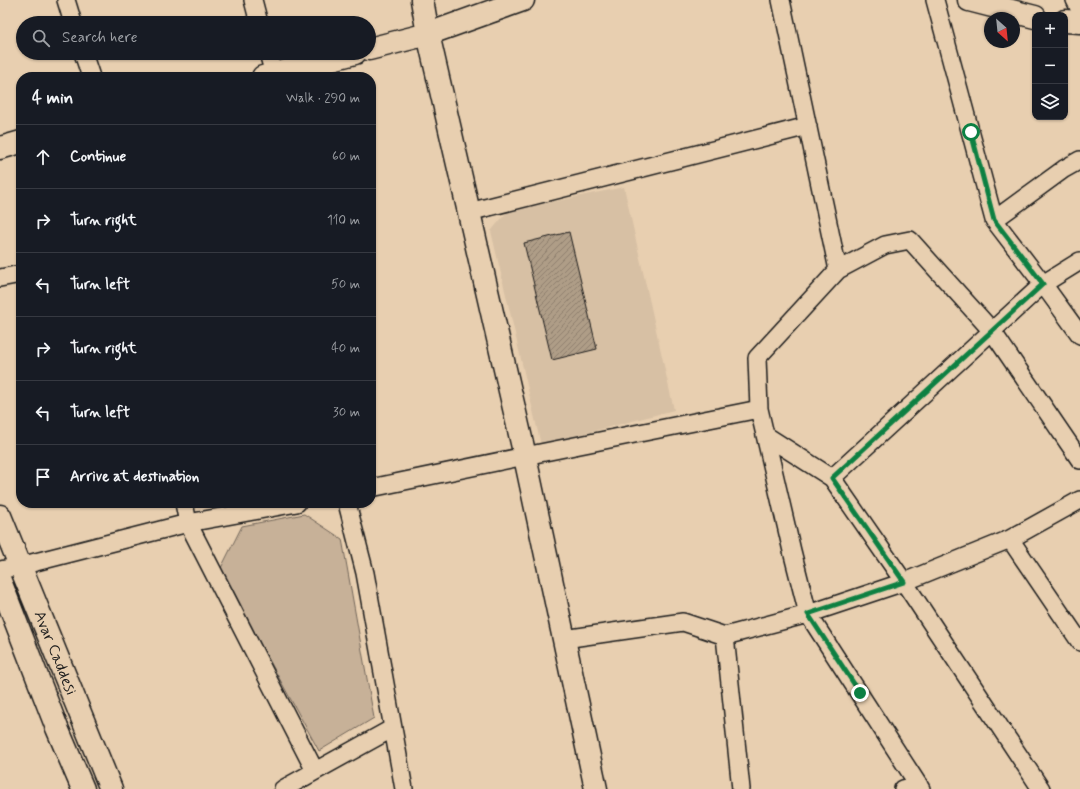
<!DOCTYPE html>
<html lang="en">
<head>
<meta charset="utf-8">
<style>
  :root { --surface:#171b24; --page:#20242c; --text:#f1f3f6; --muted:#9ea1a6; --line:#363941 }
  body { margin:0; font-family:Mynerve,sans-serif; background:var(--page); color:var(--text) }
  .controls { position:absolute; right:12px; top:12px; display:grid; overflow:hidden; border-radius:8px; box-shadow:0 1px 3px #0004 }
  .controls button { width:36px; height:36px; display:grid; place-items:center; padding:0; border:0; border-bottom:1px solid var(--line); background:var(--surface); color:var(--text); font:20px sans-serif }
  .compass { position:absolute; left:984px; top:12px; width:36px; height:36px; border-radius:50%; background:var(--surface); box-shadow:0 1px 3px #0004; rotate:153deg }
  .stop { position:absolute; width:12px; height:12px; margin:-9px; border:3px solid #0b8043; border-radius:50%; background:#fff }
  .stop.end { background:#0b8043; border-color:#fff; box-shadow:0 1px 4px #0008 }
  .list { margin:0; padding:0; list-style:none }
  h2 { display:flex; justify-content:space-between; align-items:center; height:52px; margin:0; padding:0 16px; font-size:17px }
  h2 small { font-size:13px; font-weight:400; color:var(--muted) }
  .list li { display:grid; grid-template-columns:26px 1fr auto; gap:12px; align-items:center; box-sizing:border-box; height:64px; padding:0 16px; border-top:1px solid var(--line) }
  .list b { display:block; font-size:15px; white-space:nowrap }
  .list em { font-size:13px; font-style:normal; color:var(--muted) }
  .icon { flex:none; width:22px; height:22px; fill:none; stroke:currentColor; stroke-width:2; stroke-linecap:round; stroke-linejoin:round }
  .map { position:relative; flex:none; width:1080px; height:789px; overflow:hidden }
  .search { position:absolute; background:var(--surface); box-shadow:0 1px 3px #0004; left:16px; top:16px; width:360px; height:44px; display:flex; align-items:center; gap:10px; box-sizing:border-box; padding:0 14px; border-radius:22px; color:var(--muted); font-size:15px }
  .panel { position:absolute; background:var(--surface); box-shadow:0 1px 3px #0004; left:16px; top:72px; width:360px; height:436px; border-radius:16px }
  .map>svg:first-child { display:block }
  .built { fill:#d7c0a4 }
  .green { fill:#c7b198; stroke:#72665a }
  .building { fill:url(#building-hatch); stroke:#1c1c1c }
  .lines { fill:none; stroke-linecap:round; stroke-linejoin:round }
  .street-casing { stroke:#1c1c1c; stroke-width:20 }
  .secondary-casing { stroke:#1c1c1c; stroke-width:25 }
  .street { stroke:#e8cfb0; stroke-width:17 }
  .secondary { stroke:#e8cfb0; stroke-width:22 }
  .route { stroke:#0b8043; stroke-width:5 }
  .labels { text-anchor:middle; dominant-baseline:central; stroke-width:3; stroke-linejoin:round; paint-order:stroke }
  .street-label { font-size:16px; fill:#1c1c1c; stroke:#e8cfb0 }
</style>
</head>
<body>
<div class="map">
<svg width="1080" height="789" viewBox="0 0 1080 789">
  <defs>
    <pattern id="building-hatch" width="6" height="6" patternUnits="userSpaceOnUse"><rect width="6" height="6" fill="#af9d87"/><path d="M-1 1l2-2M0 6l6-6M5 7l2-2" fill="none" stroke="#8e7f6e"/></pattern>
  </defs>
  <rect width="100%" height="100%" fill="#e8cfb0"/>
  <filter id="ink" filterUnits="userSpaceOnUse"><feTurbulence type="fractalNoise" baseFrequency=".025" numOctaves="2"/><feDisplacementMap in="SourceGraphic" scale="8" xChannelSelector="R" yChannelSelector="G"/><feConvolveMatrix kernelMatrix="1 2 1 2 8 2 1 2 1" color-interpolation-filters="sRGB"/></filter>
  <g filter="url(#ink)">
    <path class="built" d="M 624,187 L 674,410 L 541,445 L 491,231 L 508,211 Z"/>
    <path class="green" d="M 304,514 L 342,539 L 374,718 L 319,751 L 220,570 L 242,526 Z"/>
    <path class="building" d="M 569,232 L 597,349 L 552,360 L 524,243 Z"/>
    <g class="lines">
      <g class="street-casing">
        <path id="street" d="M 66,0 L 73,23
          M 253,0 L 259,23
          M 781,0 L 838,270
          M 935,0 L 994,220 L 1043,284 L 1080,335
          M 1075,0 L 1080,10
          M 83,53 L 91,77
          M 268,53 L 274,74
          M 469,212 L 808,126
          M 994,220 L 1064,169 L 1080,160
          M 0,278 L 21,274
          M 765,435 L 832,478 L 904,582 L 1041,789
          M 832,478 L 1043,284 L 1080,261
          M 371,488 L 525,456 L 759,409
          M 184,503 L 188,523 L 315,771
          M 347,503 L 365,573 L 404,789
          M 1010,539 L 1080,642
          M 0,570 L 20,566 L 188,523 L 297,503
          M 725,636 L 741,789
          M 564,639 L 683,622 L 725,636 L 808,614 L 904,582 L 1010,539 L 1080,500
          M 283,789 L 393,728
          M 903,789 L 919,785
          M 921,789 L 808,614 L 792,551 L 759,409 L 757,358 L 838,270 L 885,245 L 910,240 L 992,331 L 1080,460"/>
      </g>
      <g class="secondary-casing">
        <path id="secondary" d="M 422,0 L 428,34 L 522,443 L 596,789
          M 969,0 L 1035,17
          M 1065,21 L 1080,22
          M 369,49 L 428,34 L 523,0
          M 263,77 L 355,53
          M 0,148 L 21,142
          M 0,516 L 111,789
          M 0,581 L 57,728 L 83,789"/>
      </g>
      <use href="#street" class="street"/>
      <use href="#secondary" class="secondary"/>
    </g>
  </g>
  <g class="lines" filter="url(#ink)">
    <path class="route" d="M 860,693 L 808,614 L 904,582 L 832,478 L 1043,284 L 994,220 L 971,132"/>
  </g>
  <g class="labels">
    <g class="street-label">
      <text transform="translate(55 653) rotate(68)">Avar Caddesi</text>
    </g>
  </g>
</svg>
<div class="controls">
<button>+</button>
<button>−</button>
<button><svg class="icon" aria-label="layers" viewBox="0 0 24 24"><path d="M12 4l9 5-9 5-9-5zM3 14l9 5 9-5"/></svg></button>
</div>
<svg class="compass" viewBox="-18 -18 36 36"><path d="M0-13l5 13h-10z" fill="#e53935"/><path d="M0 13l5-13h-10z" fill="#9ea1a6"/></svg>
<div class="stop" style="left:971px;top:132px"></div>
<div class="stop end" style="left:860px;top:693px"></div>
<div class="search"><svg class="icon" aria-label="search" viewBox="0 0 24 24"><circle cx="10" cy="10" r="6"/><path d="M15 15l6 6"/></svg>Search here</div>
<section class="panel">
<h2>4 min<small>Walk · 290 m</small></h2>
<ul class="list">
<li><svg class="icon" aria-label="ahead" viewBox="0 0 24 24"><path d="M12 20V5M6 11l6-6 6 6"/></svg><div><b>Continue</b></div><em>60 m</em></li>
<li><svg class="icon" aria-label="right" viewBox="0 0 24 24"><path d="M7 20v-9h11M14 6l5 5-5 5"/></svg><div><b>Turn right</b></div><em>110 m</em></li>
<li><svg class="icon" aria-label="left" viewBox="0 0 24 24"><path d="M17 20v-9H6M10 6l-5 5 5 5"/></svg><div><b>Turn left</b></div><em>50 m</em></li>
<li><svg class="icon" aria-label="right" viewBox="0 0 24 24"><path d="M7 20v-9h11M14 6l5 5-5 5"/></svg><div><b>Turn right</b></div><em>40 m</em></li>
<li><svg class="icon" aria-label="left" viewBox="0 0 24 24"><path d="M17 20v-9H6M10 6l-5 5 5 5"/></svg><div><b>Turn left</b></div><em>30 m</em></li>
<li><svg class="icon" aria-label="arrive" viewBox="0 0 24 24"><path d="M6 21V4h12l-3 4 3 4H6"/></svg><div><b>Arrive at destination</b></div></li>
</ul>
</section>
</div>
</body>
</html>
